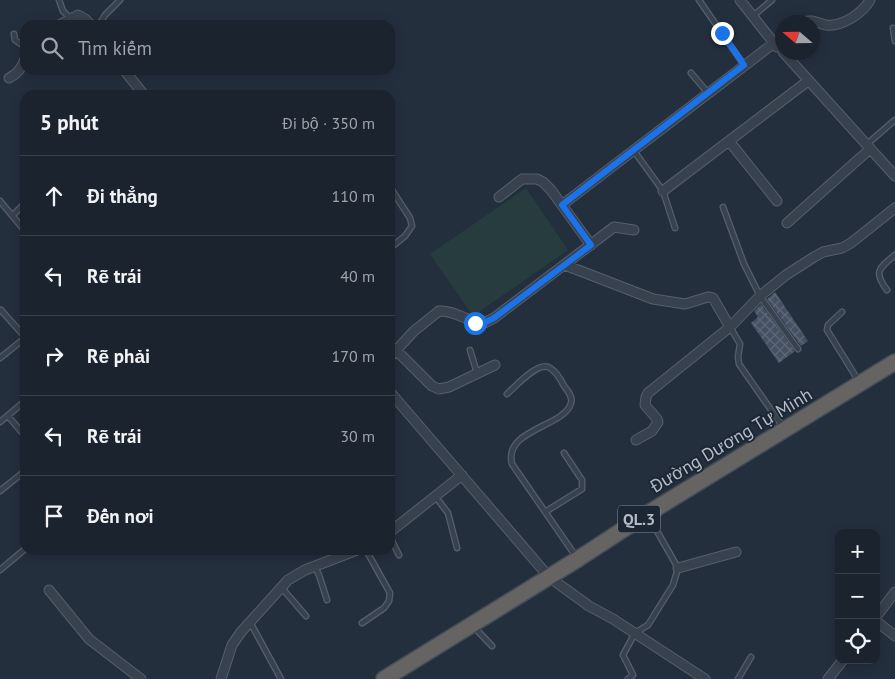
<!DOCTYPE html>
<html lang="vi">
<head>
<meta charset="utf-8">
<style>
  :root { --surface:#1b232e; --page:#282f3a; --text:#f1f3f6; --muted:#a0a4aa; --line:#39404a }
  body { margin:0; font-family:"PT Sans",sans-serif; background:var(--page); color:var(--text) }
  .controls { position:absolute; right:15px; bottom:15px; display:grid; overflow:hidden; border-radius:10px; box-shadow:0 2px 12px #0003 }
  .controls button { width:45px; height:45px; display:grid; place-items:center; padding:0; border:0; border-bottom:1px solid var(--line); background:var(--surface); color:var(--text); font:25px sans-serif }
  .compass { position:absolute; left:775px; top:15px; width:45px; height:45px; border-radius:50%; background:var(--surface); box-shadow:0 2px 12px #0003; rotate:290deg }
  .stop { position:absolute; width:15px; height:15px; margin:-11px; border:4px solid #1a73e8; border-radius:50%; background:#fff }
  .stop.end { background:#1a73e8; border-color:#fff; box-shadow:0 1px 5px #0008 }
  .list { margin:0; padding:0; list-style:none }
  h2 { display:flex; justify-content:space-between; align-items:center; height:65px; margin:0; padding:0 20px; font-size:21px }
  h2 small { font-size:16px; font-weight:400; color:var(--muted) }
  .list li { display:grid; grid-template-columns:32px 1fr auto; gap:15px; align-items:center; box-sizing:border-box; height:80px; padding:0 20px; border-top:1px solid var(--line) }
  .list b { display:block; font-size:19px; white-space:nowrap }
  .list em { font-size:16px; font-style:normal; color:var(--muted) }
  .icon { flex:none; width:28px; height:28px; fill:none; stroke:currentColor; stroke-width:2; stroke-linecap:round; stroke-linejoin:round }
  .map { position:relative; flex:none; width:895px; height:679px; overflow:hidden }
  .search { position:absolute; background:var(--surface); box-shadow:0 2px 12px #0003; left:20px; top:20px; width:375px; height:55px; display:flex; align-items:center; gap:12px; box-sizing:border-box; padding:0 18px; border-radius:15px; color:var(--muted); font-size:19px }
  .panel { position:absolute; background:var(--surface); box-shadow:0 2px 12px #0003; left:20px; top:90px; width:375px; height:465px; border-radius:15px }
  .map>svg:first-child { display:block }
  .pitch { fill:#263c3f }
  .building { fill:url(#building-cross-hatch) }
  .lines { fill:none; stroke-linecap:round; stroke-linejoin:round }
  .service-casing { stroke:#565f6c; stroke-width:7 }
  .minor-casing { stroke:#565f6c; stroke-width:11 }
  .trunk-casing { stroke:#434c59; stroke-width:18 }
  .service { stroke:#38414e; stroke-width:4.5 }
  .minor { stroke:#38414e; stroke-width:9 }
  .trunk { stroke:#656462; stroke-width:15 }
  .route { stroke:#1a73e8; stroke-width:6 }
  .labels { text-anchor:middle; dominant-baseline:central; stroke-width:4; stroke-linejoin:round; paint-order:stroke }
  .shield { fill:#1d2633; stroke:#878f9c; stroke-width:1 }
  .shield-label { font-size:16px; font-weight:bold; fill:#b4bcc9 }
  .street-label { font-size:18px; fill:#b4bcc9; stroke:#1d2633 }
</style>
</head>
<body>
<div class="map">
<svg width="895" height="679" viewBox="0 0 895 679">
  <defs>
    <pattern id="building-cross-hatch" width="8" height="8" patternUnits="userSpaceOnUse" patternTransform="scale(1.25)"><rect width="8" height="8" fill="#455162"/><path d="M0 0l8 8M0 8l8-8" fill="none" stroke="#5d6877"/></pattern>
  </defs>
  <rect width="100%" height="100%" fill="#242f3e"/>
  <path class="pitch" d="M 526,188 L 568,250 L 473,316 L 430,254 Z"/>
  <path class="building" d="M 775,292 L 808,341 L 801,346 L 767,299 Z
    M 761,304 L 795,351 L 779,363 L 751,323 L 758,317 L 754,311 Z"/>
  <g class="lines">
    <g class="service-casing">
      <path id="service" d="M 59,0 L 63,11 L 70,18
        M 699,0 L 744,65
        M 753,16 L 772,0
        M 99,25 L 105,15 L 120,0
        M 893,28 L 895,41
        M 14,34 L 15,40 L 25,47
        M 691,73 L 708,93
        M 866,145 L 895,120
        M 634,151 L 663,191 L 675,228
        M 390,187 L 410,218 L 412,226 L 405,236 L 394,245
        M 0,201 L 25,231
        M 723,207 L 744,264 L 760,296 L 798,349
        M 13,215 L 25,203
        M 887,290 C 873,272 879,268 895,255
        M 1,310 L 25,337
        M 842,312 L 828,325 L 827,330 L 858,380
        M 730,327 L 740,344 L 738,357 L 739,364 L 783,427
        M 470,350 L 477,373
        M 0,358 L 25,338
        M 507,394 C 516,386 539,360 550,368 C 557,372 561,380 564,386 C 568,391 573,397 571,403 C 565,427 503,429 512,464 L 577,558
        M 8,416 L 25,436
        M 0,422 L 25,401
        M 0,491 L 25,471
        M 435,496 L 448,513 L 457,548
        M 545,512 L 582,489 L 582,480 L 564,453
        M 390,537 L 399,555
        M 315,567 L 319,575 L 327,600
        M 0,570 L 25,549
        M 281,587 L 306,616
        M 250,622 L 281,679
        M 362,623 L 384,608 L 389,601 L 390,593 L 366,550
        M 474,627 L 492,646
        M 628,679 L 633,675 L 623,655 L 635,633 L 648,625 L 673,585 L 678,568 L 649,517
        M 738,679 L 751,657"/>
    </g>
    <g class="minor-casing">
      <path id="minor" d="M 740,0 L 777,47
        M 803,22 C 812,19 817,23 826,25 C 842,27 863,13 870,0
        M 59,25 L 78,15 L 85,19 L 91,25
        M 783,52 L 895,176
        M 124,70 L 144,95
        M 9,78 C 18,74 22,68 25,59
        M 729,141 L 777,201
        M 663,191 L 808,81
        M 499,197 L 522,179 L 537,179 L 543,182 L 551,190 L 591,245
        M 562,205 L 782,37
        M 787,223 L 870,149
        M 565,265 L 653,299 L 685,304 L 708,297 L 713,298 L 730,327
        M 396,350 L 432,386 L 439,389 L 449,387 L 495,365
        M 390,357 L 414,331 L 439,311 C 455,310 467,322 484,323 L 494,318 L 614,227 L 634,230
        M 390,392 L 549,577 L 589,606 L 613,619 L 705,679
        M 636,440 L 652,431 L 658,422 L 657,419 L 645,405 L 646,397 L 648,393 L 730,327 L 760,296 L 786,275 L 814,257 L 823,252 L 842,248 L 851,243 L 895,208
        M 390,532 L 462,475
        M 678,568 L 736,552
        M 49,590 L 89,639 L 141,679
        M 876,617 L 895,592
        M 876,621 L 895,636
        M 221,679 L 232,645 L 241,632 L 288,580 L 305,570 L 357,550
        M 828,679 L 843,660"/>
    </g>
    <g class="trunk-casing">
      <path id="trunk" d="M 384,679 L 578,559 L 647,514 L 895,362"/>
    </g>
    <use href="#service" class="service"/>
    <use href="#minor" class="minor"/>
    <use href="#trunk" class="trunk"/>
  </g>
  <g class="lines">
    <path class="route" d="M 475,323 L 484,323 L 494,318 L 591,245 L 562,205 L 744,65 L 722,33"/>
  </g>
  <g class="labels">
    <rect class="shield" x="618" y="505.5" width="42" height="27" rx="4"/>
    <g class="shield-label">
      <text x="639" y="519">QL.3</text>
    </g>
    <g class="street-label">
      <text transform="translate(731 440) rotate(-31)">Đường Dương Tự Minh</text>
    </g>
  </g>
</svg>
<div class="controls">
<button>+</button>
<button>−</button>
<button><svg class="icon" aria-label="locate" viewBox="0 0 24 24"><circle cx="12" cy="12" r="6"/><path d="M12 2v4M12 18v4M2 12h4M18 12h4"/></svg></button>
</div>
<svg class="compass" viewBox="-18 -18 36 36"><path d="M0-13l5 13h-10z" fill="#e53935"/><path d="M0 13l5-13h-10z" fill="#a0a4aa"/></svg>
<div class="stop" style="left:475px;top:323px"></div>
<div class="stop end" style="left:722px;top:33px"></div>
<div class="search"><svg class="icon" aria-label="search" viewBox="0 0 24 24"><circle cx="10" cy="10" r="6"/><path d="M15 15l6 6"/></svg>Tìm kiếm</div>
<section class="panel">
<h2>5 phút<small>Đi bộ · 350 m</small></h2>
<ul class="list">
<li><svg class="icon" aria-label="ahead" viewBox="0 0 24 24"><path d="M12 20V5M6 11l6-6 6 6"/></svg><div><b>Đi thẳng</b></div><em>110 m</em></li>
<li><svg class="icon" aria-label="left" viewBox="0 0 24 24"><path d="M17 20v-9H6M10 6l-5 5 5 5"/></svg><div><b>Rẽ trái</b></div><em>40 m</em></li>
<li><svg class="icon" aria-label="right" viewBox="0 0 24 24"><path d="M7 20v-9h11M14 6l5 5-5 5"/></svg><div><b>Rẽ phải</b></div><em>170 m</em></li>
<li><svg class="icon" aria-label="left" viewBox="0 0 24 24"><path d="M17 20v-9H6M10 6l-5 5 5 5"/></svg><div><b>Rẽ trái</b></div><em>30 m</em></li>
<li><svg class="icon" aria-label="arrive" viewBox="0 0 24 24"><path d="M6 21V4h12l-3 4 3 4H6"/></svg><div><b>Đến nơi</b></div></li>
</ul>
</section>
</div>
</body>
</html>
